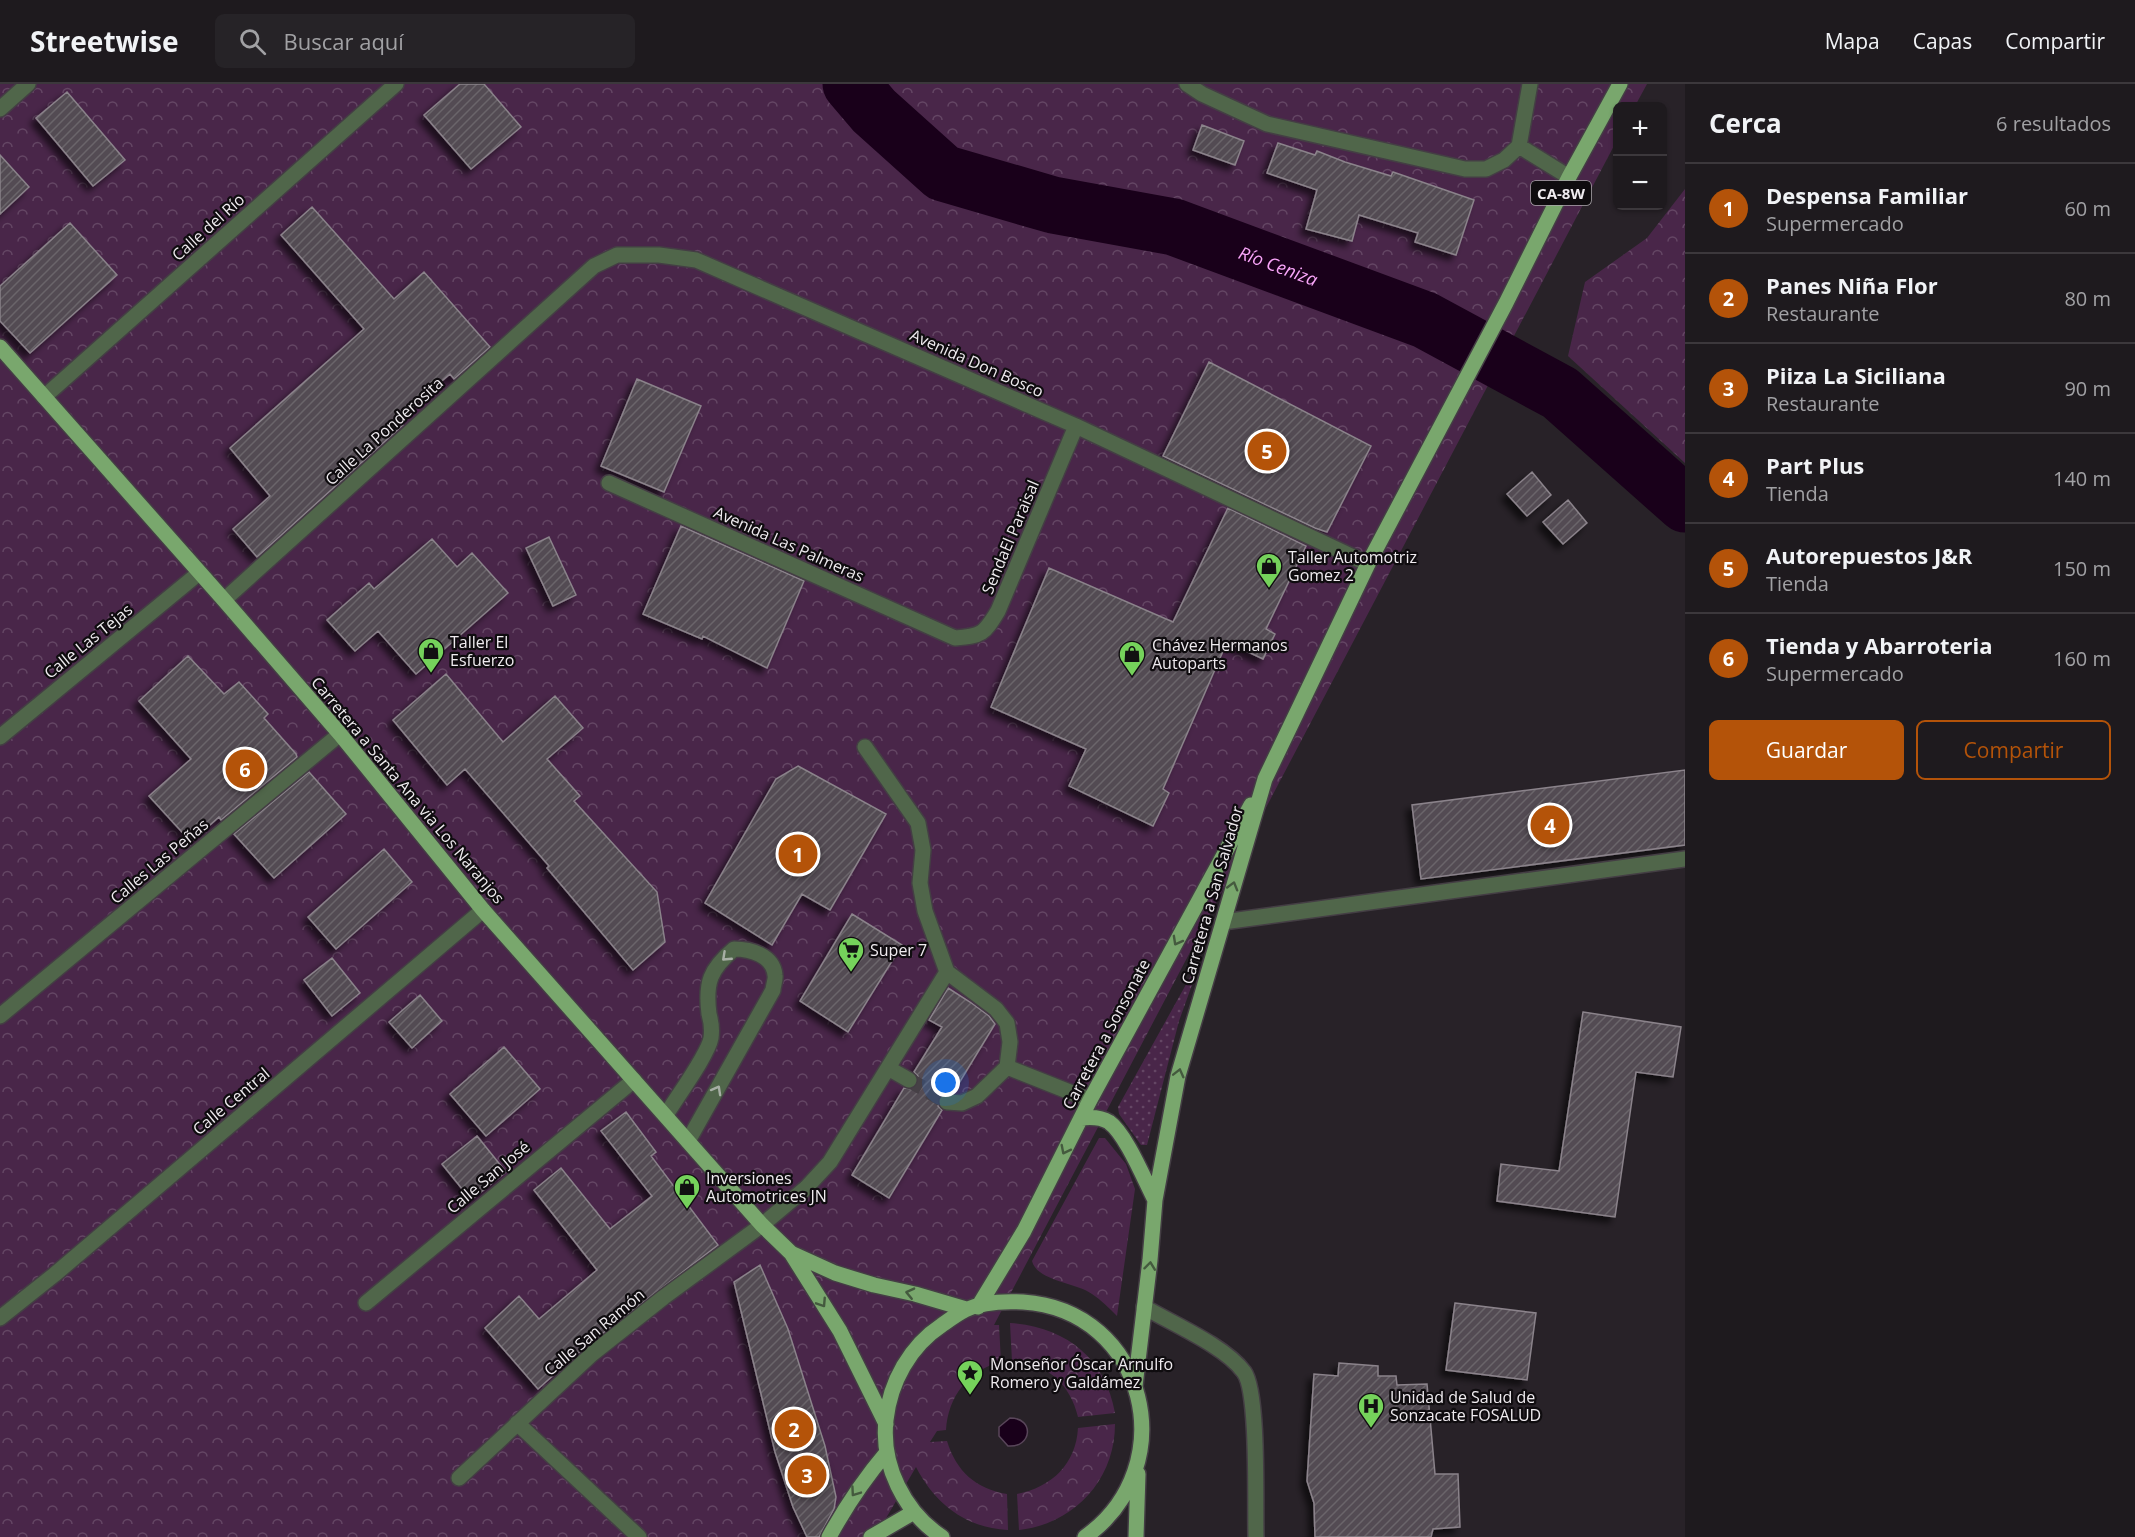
<!DOCTYPE html>
<html lang="es">
<head>
<meta charset="utf-8">
<style>
  :root { --surface:#1e1a1e; --page:#262327; --text:#f1f3f6; --muted:#a1a1a4; --line:#3c383c; --accent:#b45309 }
  body { margin:0; font-family:"Open Sans",sans-serif; background:var(--page); color:var(--text) }
  .controls { position:absolute; right:18px; top:18px; display:grid; overflow:hidden; border-radius:9px; box-shadow:0 2px 4px #0004 }
  .controls button { width:54px; height:54px; display:grid; place-items:center; padding:0; border:0; border-bottom:2px solid var(--line); background:var(--surface); color:var(--text); font:30px sans-serif }
  .you { position:absolute; left:946px; top:999px; width:21px; height:21px; margin:-15px; border:4px solid #fff; border-radius:50%; background:#1a73e8; box-shadow:0 0 0 9px #1a73e833 }
  .badge { display:grid; place-items:center; width:39px; height:39px; border-radius:50%; background:var(--accent); color:#fff; font-size:20px; font-weight:700 }
  .pin { position:absolute; translate:-50% -50%; border:3px solid #fff; box-shadow:0 2px 6px #0006 }
  .list { margin:0; padding:0; list-style:none }
  h2 { display:flex; justify-content:space-between; align-items:center; height:78px; margin:0; padding:0 24px; font-size:26px }
  h2 small { font-size:20px; font-weight:400; color:var(--muted) }
  .list li { display:grid; grid-template-columns:39px 1fr auto; gap:18px; align-items:center; box-sizing:border-box; height:90px; padding:0 24px; border-top:2px solid var(--line) }
  .list b { display:block; font-size:22px; white-space:nowrap }
  .list p { margin:0; font-size:20px; white-space:nowrap; color:var(--muted) }
  .list em { font-size:20px; font-style:normal; color:var(--muted) }
  .actions { display:flex; gap:12px; padding:18px 24px }
  .actions a { flex:1; padding:14px 0; border:2px solid var(--accent); border-radius:9px; text-align:center; font-size:21px; color:var(--accent) }
  .actions .main { background:var(--accent); color:#fff }
  .icon { flex:none; width:33px; height:33px; fill:none; stroke:currentColor; stroke-width:2; stroke-linecap:round; stroke-linejoin:round }
  .map { position:relative; flex:none; width:1685px; height:1453px; overflow:hidden }
  header { display:flex; align-items:center; gap:36px; box-sizing:border-box; height:84px; padding:0 30px; background:var(--surface); border-bottom:2px solid var(--line) }
  header strong { font-size:28px }
  nav { display:flex; gap:33px; margin-inline-start:auto; font-size:21px }
  .search { width:420px; height:54px; background:var(--page); display:flex; align-items:center; gap:15px; box-sizing:border-box; padding:0 21px; border-radius:9px; color:var(--muted); font-size:22px }
  main { display:flex }
  aside { flex:1; background:var(--surface) }
  .map>svg:first-child { display:block }
  .grass { fill:url(#grass-dots) }
  .forest { fill:url(#forest-crowns) }
  .water { fill:#19001a; stroke:#59465a; stroke-width:1.5 }
  .lines { fill:none; stroke-linecap:round; stroke-linejoin:round }
  .river { stroke:#19001a; stroke-width:57 }
  .building { fill:url(#building-hatch); stroke:#8b838b; stroke-width:1.5; filter:url(#shadow) }
  .minor-tunnel { stroke:#464046; stroke-width:15; stroke-dasharray:15 8; stroke-linecap:butt }
  .minor-casing { stroke:#443e44; stroke-width:18 }
  .major-casing { stroke:#443e44; stroke-width:18 }
  .minor { stroke:#50664a; stroke-width:15 }
  .major { stroke:#79a76d; stroke-width:15 }
  .oneway { stroke:#445a3e }
  .oneway2 { stroke:#a7afa5 }
  .labels { text-anchor:middle; dominant-baseline:central; stroke-width:4.5; stroke-linejoin:round; paint-order:stroke }
  .shield { fill:#0f0c0f; stroke:#aca8ac; stroke-width:1.5 }
  .shield-label { font-size:15px; font-weight:bold; fill:#efebef }
  .street-label { font-size:16px; fill:#efebef; stroke:#0f0c0f }
  .poi-label { font-size:16px; fill:#efebef; stroke:#0f0c0f; text-anchor:start }
  .water-label { font-size:18px; font-style:italic; fill:#f9a5f9; stroke:#0f0c0f }
</style>
</head>
<body>
<header>
<strong>Streetwise</strong>
<div class="search"><svg class="icon" aria-label="search" viewBox="0 0 24 24"><circle cx="10" cy="10" r="6"/><path d="M15 15l6 6"/></svg>Buscar aquí</div>
<nav><a>Mapa</a><a>Capas</a><a>Compartir</a></nav>
</header>
<main>
<div class="map">
<svg width="1685" height="1453" viewBox="0 0 1685 1453">
  <defs>
    <pattern id="grass-dots" width="8" height="8" patternUnits="userSpaceOnUse" patternTransform="scale(1.5)"><rect width="8" height="8" fill="#492649"/><path d="M2 2h.1M6 6h.1" fill="none" stroke="#644664" stroke-width="1.8" stroke-linecap="round"/></pattern>
    <pattern id="forest-crowns" width="20" height="18" patternUnits="userSpaceOnUse" patternTransform="scale(1.5)"><rect width="20" height="18" fill="#492649"/><path d="M2 6a3 3 0 1 1 6 0M12 15a3 3 0 1 1 6 0" fill="none" stroke="#644664"/></pattern>
    <pattern id="building-hatch" width="6" height="6" patternUnits="userSpaceOnUse" patternTransform="scale(1.5)"><rect width="6" height="6" fill="#524b52"/><path d="M-1 1l2-2M0 6l6-6M5 7l2-2" fill="none" stroke="#6b656b"/></pattern>
    <filter id="shadow"><feDropShadow dx="-5.5" dy="5.5" stdDeviation="3" flood-color="#0009"/></filter>
  </defs>
  <rect width="100%" height="100%" fill="#282228"/>
  <path class="grass" d="M 1194,886 L 1197,887 L 1179,937 L 1147,1061 L 1141,1061 L 1119,1030 L 1118,1023 Z"/>
  <path class="forest" d="M 0,0 L 1647,0 L 1635,22 L 1618,22 L 1617,56 L 994,1241 L 999,1241 L 1001,1278 C 968,1286 948,1313 946,1346 L 937,1347 L 930,1358 L 947,1357 C 956,1387 976,1405 1007,1410 L 1008,1446 C 966,1444 935,1420 916,1383 L 875,1453 L 0,1453 Z
    M 1685,105 L 1685,379 L 1568,272 L 1585,198 L 1647,154 Z
    M 1099,1054 L 1105,1054 L 1126,1080 L 1135,1105 L 1117,1232 C 1109,1224 1101,1216 1092,1210 C 1075,1198 1037,1197 1032,1177 Z
    M 1010,1239 C 1065,1243 1105,1273 1115,1329 L 1078,1333 C 1070,1299 1046,1279 1012,1277 Z
    M 1115,1340 C 1115,1396 1074,1440 1019,1446 L 1017,1410 C 1052,1403 1076,1380 1078,1344 Z"/>
  <path class="water" d="M 1010,1334 C 1035,1334 1032,1364 1008,1362 L 999,1352 L 999,1343 Z"/>
  <g class="lines">
    <path class="river" id="s1" d="M 851,0 L 874,27 L 943,89 L 1053,121 L 1174,143 L 1425,236 L 1560,309 L 1685,420"/>
  </g>
  <path class="building" d="M 460,0 L 484,0 L 521,43 L 471,85 L 424,31 Z
    M 67,8 L 125,76 L 93,102 L 36,34 Z
    M 1202,41 L 1244,57 L 1235,81 L 1193,66 Z
    M 1278,59 L 1315,71 L 1317,67 L 1345,78 L 1391,92 L 1393,88 L 1474,116 L 1456,171 L 1415,158 L 1418,149 L 1359,131 L 1352,157 L 1306,145 L 1317,106 L 1267,89 Z
    M 0,71 L 29,103 L 0,130 Z
    M 312,123 L 394,215 L 424,188 L 490,263 L 454,295 L 450,290 L 398,335 L 403,341 L 257,473 L 233,445 L 270,412 L 230,364 L 364,245 L 281,151 Z
    M 70,139 L 117,191 L 30,269 L 0,237 L 0,202 Z
    M 1209,278 L 1371,362 L 1327,448 L 1315,444 L 1163,372 Z
    M 637,295 L 701,322 L 664,408 L 601,382 Z
    M 1532,388 L 1551,411 L 1527,432 L 1507,410 Z
    M 1568,416 L 1587,439 L 1563,460 L 1543,438 Z
    M 1228,424 L 1306,462 L 1266,545 L 1275,550 L 1263,575 L 1227,558 L 1163,705 L 1169,709 L 1153,742 L 1069,702 L 1086,665 L 991,623 L 1049,484 L 1173,538 Z
    M 681,442 L 804,497 L 767,584 L 703,552 L 702,555 L 643,530 Z
    M 549,453 L 576,511 L 553,522 L 526,464 Z
    M 432,455 L 457,483 L 472,469 L 508,509 L 416,590 L 378,547 L 355,567 L 327,536 L 369,499 L 374,505 Z
    M 188,572 L 224,610 L 239,598 L 268,630 L 264,634 L 296,670 L 297,673 L 221,736 L 219,733 L 191,758 L 149,712 L 191,675 L 139,617 Z
    M 446,590 L 503,658 L 555,612 L 583,644 L 547,675 L 580,712 L 574,717 L 657,808 L 665,858 L 633,886 L 547,784 L 549,782 L 465,685 L 447,701 L 393,636 Z
    M 798,682 L 886,730 L 830,826 L 802,810 L 772,861 L 705,819 L 776,695 Z
    M 1685,686 L 1685,761 L 1421,795 L 1412,721 Z
    M 309,688 L 346,730 L 274,794 L 234,750 Z
    M 384,765 L 412,798 L 336,865 L 308,833 Z
    M 852,830 L 902,861 L 848,948 L 800,917 Z
    M 332,874 L 360,909 L 332,932 L 304,896 Z
    M 948,904 L 970,918 L 989,932 L 995,940 L 953,1009 L 943,1009 L 939,1013 L 938,1022 L 942,1026 L 889,1114 L 852,1091 L 904,1004 L 913,1005 L 918,1000 L 918,992 L 914,988 L 942,943 L 929,936 Z
    M 420,911 L 442,937 L 412,964 L 389,938 Z
    M 1583,928 L 1681,943 L 1673,993 L 1636,988 L 1615,1133 L 1497,1117 L 1501,1080 L 1559,1087 Z
    M 504,963 L 540,1005 L 486,1052 L 450,1010 Z
    M 626,1028 L 656,1068 L 651,1072 L 718,1161 L 586,1262 L 538,1305 L 485,1244 L 519,1212 L 539,1235 L 597,1186 L 534,1106 L 561,1084 L 610,1145 L 652,1112 L 601,1047 Z
    M 477,1052 L 506,1088 L 471,1116 L 442,1080 Z
    M 760,1181 L 788,1245 L 825,1362 L 836,1413 L 834,1425 L 819,1453 L 807,1453 L 793,1423 L 775,1368 L 734,1198 Z
    M 1455,1219 L 1536,1229 L 1527,1296 L 1446,1286 Z
    M 1339,1279 L 1378,1282 L 1378,1292 L 1396,1292 L 1397,1301 L 1427,1300 L 1435,1390 L 1458,1390 L 1460,1443 L 1433,1445 L 1431,1453 L 1315,1453 L 1314,1419 L 1307,1397 L 1314,1290 L 1338,1292 Z"/>
  <g class="lines">
    <path class="minor-tunnel" d="M 909,996 L 947,1018"/>
    <g class="minor-casing">
      <path id="minor" d="M 1187,0 L 1202,10 L 1267,40 L 1465,85 L 1486,85 L 1504,76 L 1519,62
        M 1530,0 L 1519,62 L 1569,93
        M 0,25 L 28,0
        M 44,313 L 396,0
        M 609,399 L 955,554 C 982,552 984,550 998,527 L 1076,342
        M 224,516 L 594,182 L 617,171 L 659,171 L 696,176 L 1076,342 L 1368,480
        M 0,653 L 199,489
        M 865,663 L 918,739 L 923,766 L 920,799 L 925,827 L 947,888 L 996,925 L 1007,939 L 1010,958 L 1007,983
        M 1223,838 L 1685,775
        M 0,932 L 340,650
        M 888,984 L 909,996
        M 947,1018 L 962,1019 L 977,1012 L 1007,983 L 1090,1016
        M 666,1031 C 676,1014 708,971 711,954 C 712,947 711,937 709,930 C 705,899 710,885 734,865 C 750,865 773,871 775,891 C 776,895 773,902 773,906 L 688,1057
        M 366,1219 L 634,996
        M 1144,1223 C 1173,1240 1225,1262 1244,1288 C 1259,1308 1255,1423 1256,1453
        M 0,1234 L 54,1191 L 483,826
        M 517,1339 L 639,1453
        M 459,1394 L 592,1270 L 664,1213 L 762,1141 L 806,1104 L 830,1078 L 947,888"/>
    </g>
    <g class="major-casing">
      <path id="major" d="M 0,263 L 224,516 L 340,650 L 483,826 L 762,1141 L 791,1169 L 840,1247 L 886,1340
        M 1081,1034 C 1090,1033 1101,1033 1109,1038 C 1126,1050 1145,1097 1155,1116
        M 791,1169 L 835,1189 L 874,1201 L 915,1210 L 966,1225
        M 978,1223 L 1024,1147 L 1090,1016 L 1251,721
        M 1135,1302 L 1150,1176 L 1155,1116 L 1178,992 L 1265,695 L 1368,480 L 1506,219 L 1569,93 L 1620,0
        M 829,1453 C 846,1422 864,1395 887,1368
        M 871,1453 L 914,1428
        M 942,1453 C 904,1428 881,1381 886,1336 C 890,1298 910,1262 942,1241 C 949,1236 957,1230 965,1226 C 982,1218 1005,1217 1023,1218 C 1147,1226 1184,1383 1085,1453
        M 1136,1453 L 1138,1390"/>
    </g>
    <use href="#minor" class="minor"/>
    <use href="#major" class="major"/>
  </g>
  <defs><path id="oneway-chevron" d="M-2-3.5L2.5 0L-2 3.5" fill="none" stroke-width="1.6" stroke-linecap="round" stroke-linejoin="round" transform="scale(1.5)"/></defs>
  <g class="oneway">
    <use href="#oneway-chevron" transform="translate(1233 802) rotate(-74)"/>
    <use href="#oneway-chevron" transform="translate(1177 857) rotate(119)"/>
    <use href="#oneway-chevron" transform="translate(1179 989) rotate(-76)"/>
    <use href="#oneway-chevron" transform="translate(1065 1066) rotate(117)"/>
    <use href="#oneway-chevron" transform="translate(1150 1182) rotate(-83)"/>
    <use href="#oneway-chevron" transform="translate(910 1209) rotate(-167)"/>
    <use href="#oneway-chevron" transform="translate(822 1219) rotate(57)"/>
    <use href="#oneway-chevron" transform="translate(855 1408) rotate(125)"/>
  </g>
  <g class="oneway2">
    <use href="#oneway-chevron" transform="translate(726 873) rotate(137)"/>
    <use href="#oneway-chevron" transform="translate(717 1006) rotate(-61)"/>
  </g>
  <defs>
    <g id="shop-pin" transform="scale(1.35)"><path d="M0 17L-7.5 6A9.5 9.5 0 1 1 7.5 6Z" fill="#75d25b" stroke="#0f0c0f"/><path d="M-5-2.5h2.3a2.7 3.5 0 0 1 5.4 0H5L5.5 6h-11ZM-1.5-2.5h3a1.5 2.3 0 0 0-3 0Z" fill="#111"/></g>
    <g id="supermarket-pin" transform="scale(1.35)"><path d="M0 17L-7.5 6A9.5 9.5 0 1 1 7.5 6Z" fill="#75d25b" stroke="#0f0c0f"/><path d="M-6-5.5h2.5l.6 2H6L4.5 2H-2.5L-4.4-4H-6ZM-1.5 3.2a1.3 1.3 0 1 0 .1 0ZM3 3.2a1.3 1.3 0 1 0 .1 0Z" fill="#111"/></g>
    <g id="sight-pin" transform="scale(1.35)"><path d="M0 17L-7.5 6A9.5 9.5 0 1 1 7.5 6Z" fill="#75d25b" stroke="#0f0c0f"/><path d="M0-6L1.8-2.2L6-1.7L2.9 1.2L3.7 5.4L0 3.3L-3.7 5.4L-2.9 1.2L-6-1.7L-1.8-2.2Z" fill="#111"/></g>
    <g id="hospital-pin" transform="scale(1.35)"><path d="M0 17L-7.5 6A9.5 9.5 0 1 1 7.5 6Z" fill="#75d25b" stroke="#0f0c0f"/><path d="M-5-5h3v3.5h4V-5h3V5h-3V1.5h-4V5h-3Z" fill="#111"/></g>
  </defs>
  <g fill-rule="evenodd">
    <use href="#shop-pin" x="1269" y="482"/>
    <use href="#shop-pin" x="431" y="567"/>
    <use href="#shop-pin" x="1132" y="570"/>
    <use href="#supermarket-pin" x="851" y="866"/>
    <use href="#shop-pin" x="687" y="1103"/>
    <use href="#sight-pin" x="970" y="1289"/>
    <use href="#hospital-pin" x="1371" y="1322"/>
  </g>
  <g class="labels">
    <rect class="shield" x="1531" y="97" width="60" height="24" rx="4.5"/>
    <g class="shield-label">
      <text x="1561" y="109">CA-8W</text>
    </g>
    <g class="street-label">
      <text transform="translate(208 143) rotate(-42)">Calle del Río</text>
      <text transform="translate(977 279) rotate(24)">Avenida Don Bosco</text>
      <text transform="translate(384 347) rotate(-42)">Calle La Ponderosita</text>
      <text transform="translate(1010 453) rotate(-67)">SendaEl Paraisal</text>
      <text transform="translate(789 460) rotate(24)">Avenida Las Palmeras</text>
      <text transform="translate(88 557) rotate(-39)">Calle Las Tejas</text>
      <text transform="translate(408 706) rotate(50)">Carretera a Santa Ana via Los Naranjos</text>
      <text transform="translate(159 777) rotate(-40)">Calles Las Peñas</text>
      <text transform="translate(1212 811) rotate(-74)">Carretera a San Salvador</text>
      <text transform="translate(1106 950) rotate(-62)">Carretera a Sonsonate</text>
      <text transform="translate(231 1017) rotate(-40)">Calle Central</text>
      <text transform="translate(488 1093) rotate(-40)">Calle San José</text>
      <text transform="translate(594 1248) rotate(-40)">Calle San Ramón</text>
    </g>
    <g class="poi-label">
      <text x="1288" y="473">Taller Automotriz<tspan x="1288" dy="18">Gomez 2</tspan></text>
      <text x="450" y="558">Taller El<tspan x="450" dy="18">Esfuerzo</tspan></text>
      <text x="1152" y="561">Chávez Hermanos<tspan x="1152" dy="18">Autoparts</tspan></text>
      <text x="870" y="866">Super 7</text>
      <text x="706" y="1094">Inversiones<tspan x="706" dy="18">Automotrices JN</tspan></text>
      <text x="990" y="1280">Monseñor Óscar Arnulfo<tspan x="990" dy="18">Romero y Galdámez</tspan></text>
      <text x="1390" y="1313">Unidad de Salud de<tspan x="1390" dy="18">Sonzacate FOSALUD</tspan></text>
    </g>
    <g class="water-label">
      <text stroke="none"><textPath href="#s1" startOffset="477">Río Ceniza</textPath></text>
    </g>
  </g>
</svg>
<div class="controls">
<button>+</button>
<button>−</button>
</div>
<div class="you"></div>
<div class="pin badge" style="left:798px;top:770px">1</div>
<div class="pin badge" style="left:794px;top:1345px">2</div>
<div class="pin badge" style="left:807px;top:1391px">3</div>
<div class="pin badge" style="left:1550px;top:741px">4</div>
<div class="pin badge" style="left:1267px;top:367px">5</div>
<div class="pin badge" style="left:245px;top:685px">6</div>
</div>
<aside>
<h2>Cerca<small>6 resultados</small></h2>
<ul class="list">
<li><span class="badge">1</span><div><b>Despensa Familiar</b><p>Supermercado</p></div><em>60 m</em></li>
<li><span class="badge">2</span><div><b>Panes Niña Flor</b><p>Restaurante</p></div><em>80 m</em></li>
<li><span class="badge">3</span><div><b>Piiza La Siciliana</b><p>Restaurante</p></div><em>90 m</em></li>
<li><span class="badge">4</span><div><b>Part Plus</b><p>Tienda</p></div><em>140 m</em></li>
<li><span class="badge">5</span><div><b>Autorepuestos J&amp;R</b><p>Tienda</p></div><em>150 m</em></li>
<li><span class="badge">6</span><div><b>Tienda y Abarroteria</b><p>Supermercado</p></div><em>160 m</em></li>
</ul>
<div class="actions"><a class="main">Guardar</a><a>Compartir</a></div>
</aside>
</main>
</body>
</html>
